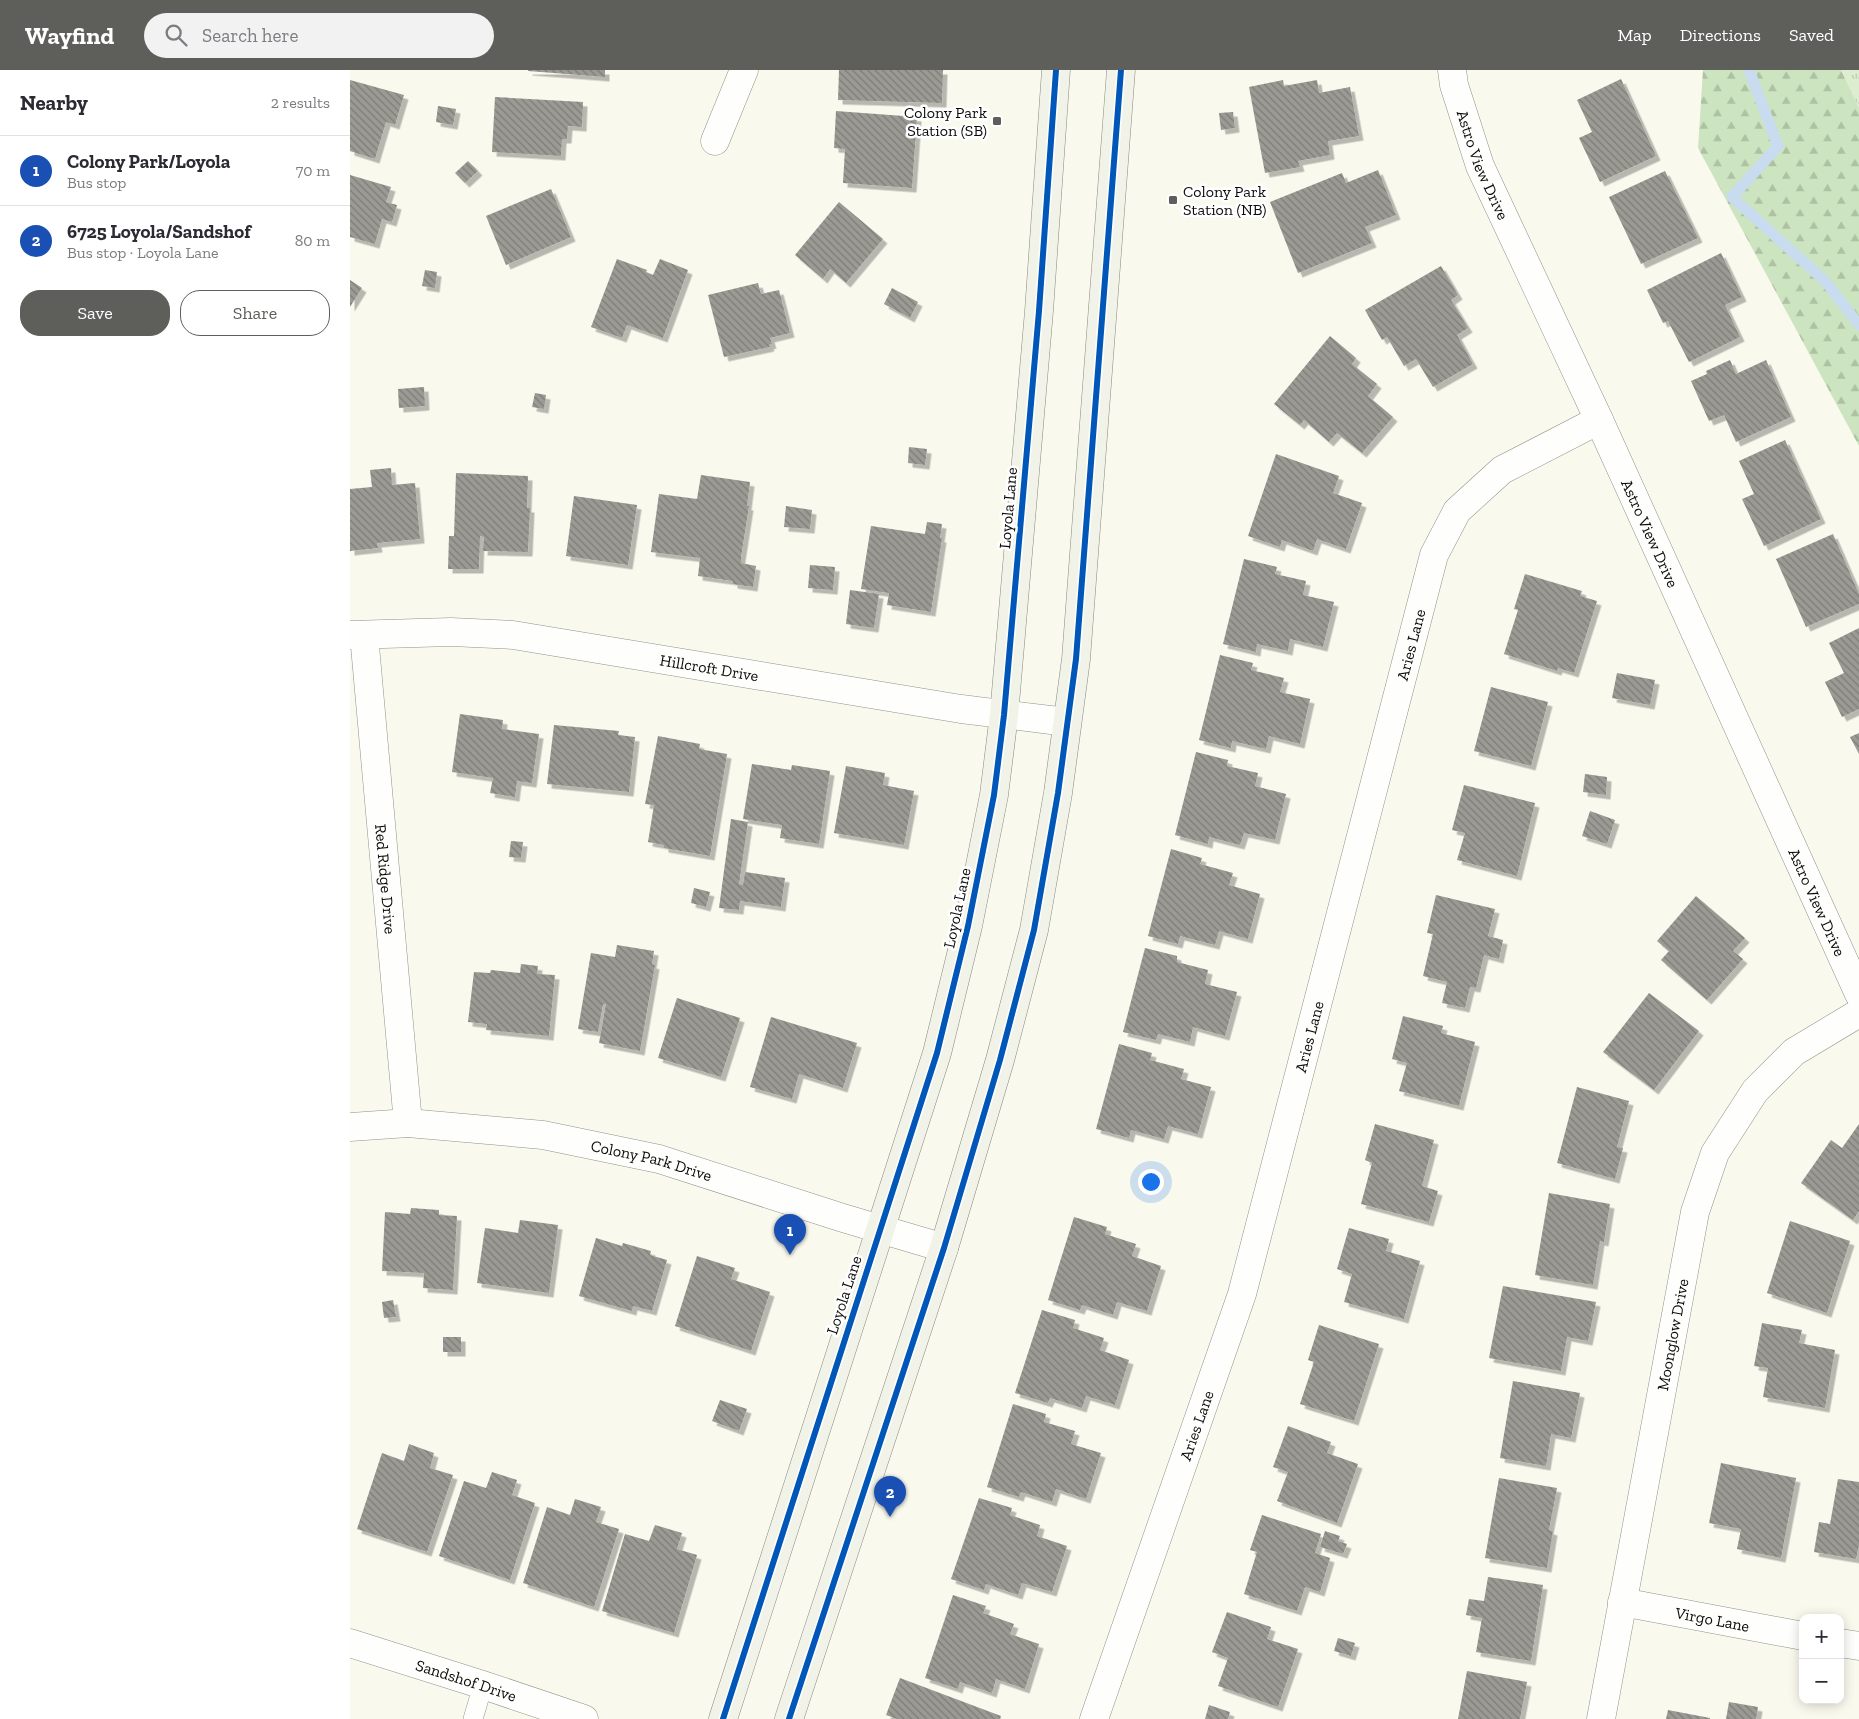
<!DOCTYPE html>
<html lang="en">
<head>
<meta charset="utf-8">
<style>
  :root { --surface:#fff; --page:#f2f2f3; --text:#2b2b33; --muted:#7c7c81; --line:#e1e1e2; --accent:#5e5e5a }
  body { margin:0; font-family:"Zilla Slab",serif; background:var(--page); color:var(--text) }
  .controls { position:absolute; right:15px; bottom:15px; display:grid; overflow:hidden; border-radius:10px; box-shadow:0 2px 12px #0003 }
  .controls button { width:45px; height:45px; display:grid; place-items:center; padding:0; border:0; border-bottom:1px solid var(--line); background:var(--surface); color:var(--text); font:25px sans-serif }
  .you { position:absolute; left:800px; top:1111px; width:18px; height:18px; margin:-12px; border:4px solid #fff; border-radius:50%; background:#1a73e8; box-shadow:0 0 0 8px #1a73e833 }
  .badge { display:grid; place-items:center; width:32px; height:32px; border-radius:50%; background:var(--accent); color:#fff; font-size:16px; font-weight:700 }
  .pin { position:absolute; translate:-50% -41px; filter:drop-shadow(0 1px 2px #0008) }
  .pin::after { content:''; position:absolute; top:26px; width:18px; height:15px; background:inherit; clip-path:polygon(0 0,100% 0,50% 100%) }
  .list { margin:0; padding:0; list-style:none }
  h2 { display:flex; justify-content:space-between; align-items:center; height:65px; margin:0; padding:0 20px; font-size:21px }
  h2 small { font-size:16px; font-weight:400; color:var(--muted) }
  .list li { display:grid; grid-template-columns:32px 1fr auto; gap:15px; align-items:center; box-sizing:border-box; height:70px; padding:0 20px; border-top:1px solid var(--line) }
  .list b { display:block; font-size:19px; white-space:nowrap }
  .list p { margin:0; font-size:16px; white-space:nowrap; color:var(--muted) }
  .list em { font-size:16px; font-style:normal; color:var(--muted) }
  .actions { display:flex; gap:10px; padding:15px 20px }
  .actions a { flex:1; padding:11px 0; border:1px solid var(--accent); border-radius:20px; text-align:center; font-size:18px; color:var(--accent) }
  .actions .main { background:var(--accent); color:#fff }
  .icon { flex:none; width:28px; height:28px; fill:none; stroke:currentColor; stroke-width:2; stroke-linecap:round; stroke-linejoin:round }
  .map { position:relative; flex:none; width:1509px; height:1649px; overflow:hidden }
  header { display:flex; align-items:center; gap:30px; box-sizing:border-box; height:70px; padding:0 25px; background:var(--accent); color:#fff }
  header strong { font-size:24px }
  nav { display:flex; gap:28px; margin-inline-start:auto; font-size:18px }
  .search { width:350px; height:45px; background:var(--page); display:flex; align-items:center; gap:12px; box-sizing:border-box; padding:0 18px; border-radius:28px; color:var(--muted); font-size:19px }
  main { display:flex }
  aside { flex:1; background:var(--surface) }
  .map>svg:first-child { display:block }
  .grass { fill:url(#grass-tufts) }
  .forest { fill:url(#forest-firs) }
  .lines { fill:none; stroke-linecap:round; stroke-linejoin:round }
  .stream { stroke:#c9dbef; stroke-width:11 }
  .building { fill:url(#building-back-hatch); filter:url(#shadow) }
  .lane-casing { stroke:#92928d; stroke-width:20 }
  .street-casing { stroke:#92928d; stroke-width:29 }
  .secondary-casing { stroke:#888883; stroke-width:29 }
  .lane { stroke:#fefefc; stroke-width:19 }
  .street { stroke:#fefefc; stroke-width:28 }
  .secondary { stroke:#f2f3e8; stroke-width:28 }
  .cycleway-casing { stroke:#fff; stroke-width:9 }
  .cycleway { stroke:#0057b8; stroke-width:6 }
  .poi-dot { fill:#5e5e5a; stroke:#fff; stroke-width:2 }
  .labels { text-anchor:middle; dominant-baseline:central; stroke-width:5; stroke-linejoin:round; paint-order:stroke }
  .poi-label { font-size:16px; fill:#0a0a0a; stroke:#fff; text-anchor:end }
  .street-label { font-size:16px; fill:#0a0a0a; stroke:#fff }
</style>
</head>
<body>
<header>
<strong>Wayfind</strong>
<div class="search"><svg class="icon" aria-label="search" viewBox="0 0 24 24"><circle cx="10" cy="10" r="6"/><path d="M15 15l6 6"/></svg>Search here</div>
<nav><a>Map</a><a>Directions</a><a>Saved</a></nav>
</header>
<main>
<aside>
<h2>Nearby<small>2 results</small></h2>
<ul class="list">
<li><span class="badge" style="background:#1a4fb4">1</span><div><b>Colony Park/Loyola</b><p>Bus stop</p></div><em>70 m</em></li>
<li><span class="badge" style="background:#1a4fb4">2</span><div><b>6725 Loyola/Sandshof</b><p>Bus stop · Loyola Lane</p></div><em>80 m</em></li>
</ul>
<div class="actions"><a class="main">Save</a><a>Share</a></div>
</aside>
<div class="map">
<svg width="1509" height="1649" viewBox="0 0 1509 1649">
  <defs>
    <pattern id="grass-tufts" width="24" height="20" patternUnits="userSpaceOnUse" patternTransform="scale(1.25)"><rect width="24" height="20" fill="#ddedd0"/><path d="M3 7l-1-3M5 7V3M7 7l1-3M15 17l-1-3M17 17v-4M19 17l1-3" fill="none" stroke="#bccab1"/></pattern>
    <pattern id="forest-firs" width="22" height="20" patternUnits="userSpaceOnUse" patternTransform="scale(1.25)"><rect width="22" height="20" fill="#cce4bf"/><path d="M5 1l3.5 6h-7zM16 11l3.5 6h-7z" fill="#aec2a3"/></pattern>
    <pattern id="building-back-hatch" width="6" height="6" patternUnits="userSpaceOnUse" patternTransform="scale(1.25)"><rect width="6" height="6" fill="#9c9a94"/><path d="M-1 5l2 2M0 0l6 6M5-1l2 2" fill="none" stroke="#7d7c77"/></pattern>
    <filter id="shadow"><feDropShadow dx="4.5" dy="4.5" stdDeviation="0" flood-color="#0004"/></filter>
  </defs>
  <rect width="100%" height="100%" fill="#f9f9ee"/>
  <path class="grass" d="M 1491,0 L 1509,0 L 1509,38 Z"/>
  <path class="forest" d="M 1353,0 L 1491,0 L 1509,38 L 1509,376 L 1348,78 Z"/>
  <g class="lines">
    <path class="stream" d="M 1399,0 L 1428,76 L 1382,127 L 1476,212 L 1509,255"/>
  </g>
  <path class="building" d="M 178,0 L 255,0 L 255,7 L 178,1 Z
    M 489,0 L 593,0 L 592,33 L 488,30 Z
    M 1271,9 L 1306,86 L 1250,112 L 1229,68 L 1242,62 L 1227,30 Z
    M 0,10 L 54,25 L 45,55 L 36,52 L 25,89 L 0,81 Z
    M 933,10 L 934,16 L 967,10 L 969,23 L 1000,17 L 1009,66 L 978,71 L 980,85 L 948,91 L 950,97 L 915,103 L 899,17 Z
    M 145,27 L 233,32 L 232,57 L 218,56 L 217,69 L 212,69 L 211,86 L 142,82 Z
    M 88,36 L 106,39 L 103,55 L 86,52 Z
    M 486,41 L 567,47 L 562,118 L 493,113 L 495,79 L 484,78 Z
    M 883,42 L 885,58 L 871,60 L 869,43 Z
    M 118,91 L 128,101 L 115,113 L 105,103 Z
    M 1028,100 L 1046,145 L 1015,157 L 1022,173 L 948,203 L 920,132 L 992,103 L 996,113 Z
    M 1315,101 L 1348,168 L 1291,194 L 1259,127 Z
    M 0,105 L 41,117 L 36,132 L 47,135 L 42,152 L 32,149 L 25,174 L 0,167 Z
    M 201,119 L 221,167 L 156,195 L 136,146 Z
    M 489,132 L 533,169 L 496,213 L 480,199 L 473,209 L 445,185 Z
    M 1371,183 L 1392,227 L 1375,235 L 1390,267 L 1339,292 L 1318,251 L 1313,253 L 1297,220 Z
    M 267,189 L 297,200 L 296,202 L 303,205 L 310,189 L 338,200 L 313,268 L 277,255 L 272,268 L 241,257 Z
    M 1091,196 L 1108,225 L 1101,230 L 1118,258 L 1107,265 L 1123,294 L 1083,317 L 1066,289 L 1054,296 L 1037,267 L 1032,270 L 1015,240 Z
    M 75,200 L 87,202 L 85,218 L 72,216 Z
    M 0,210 L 12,218 L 0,237 Z
    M 408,213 L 411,224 L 429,220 L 440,263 L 420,268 L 422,274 L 419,275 L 420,277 L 374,287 L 358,225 Z
    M 542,218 L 568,232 L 560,248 L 534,234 Z
    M 980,266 L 1006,288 L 1002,294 L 1027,314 L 1018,326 L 1043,347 L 1012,383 L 987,363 L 979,372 L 954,350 L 950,355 L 924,334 Z
    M 1380,290 L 1386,304 L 1416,290 L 1441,347 L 1386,372 L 1374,345 L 1359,351 L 1341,311 L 1357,304 L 1356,301 Z
    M 74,317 L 75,336 L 49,338 L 48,319 Z
    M 185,323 L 196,325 L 194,339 L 182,337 Z
    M 1435,370 L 1471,449 L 1414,476 L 1392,429 L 1404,424 L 1389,391 Z
    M 559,377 L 577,379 L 575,395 L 558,393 Z
    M 926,384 L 989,406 L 983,423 L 1012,433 L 996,479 L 967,469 L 963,481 L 932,470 L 930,477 L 898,466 Z
    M 41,398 L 42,415 L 65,413 L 70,469 L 27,473 L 28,478 L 0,481 L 0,419 L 22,417 L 20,400 Z
    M 106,403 L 178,406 L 177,438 L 180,438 L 178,482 L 133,481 L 134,467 L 130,466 L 129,499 L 98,499 L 99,466 L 104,466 Z
    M 351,405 L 400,412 L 397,436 L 399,436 L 391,487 L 391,493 L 406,496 L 403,517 L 383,514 L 383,511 L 348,506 L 350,488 L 301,482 L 309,424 L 347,429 Z
    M 224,426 L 287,435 L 278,495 L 216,486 Z
    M 436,436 L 462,440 L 460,459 L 434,457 Z
    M 577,452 L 592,454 L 590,468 L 592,468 L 581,542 L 537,535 L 539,523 L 511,519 L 521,456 L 575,464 Z
    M 1483,464 L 1509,524 L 1509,534 L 1456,557 L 1426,489 Z
    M 894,489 L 927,497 L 925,504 L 956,511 L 953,525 L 984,532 L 973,577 L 940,569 L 938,581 L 907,574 L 906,582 L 873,574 Z
    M 460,495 L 485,497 L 483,520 L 458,518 Z
    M 1175,504 L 1232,521 L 1230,526 L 1247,531 L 1224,603 L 1208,598 L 1207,601 L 1154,584 L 1168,540 L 1164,539 Z
    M 500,520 L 529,524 L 524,558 L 496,554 Z
    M 1509,558 L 1509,639 L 1492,647 L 1475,612 L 1494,603 L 1479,573 Z
    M 870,585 L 903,593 L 901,600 L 934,608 L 930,622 L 960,629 L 950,674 L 919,666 L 916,679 L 882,671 L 881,678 L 849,670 Z
    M 1267,603 L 1305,610 L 1300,635 L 1262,628 Z
    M 1141,617 L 1198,632 L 1181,696 L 1124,681 Z
    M 110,644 L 153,650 L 152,659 L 189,664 L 182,713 L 167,711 L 165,727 L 140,723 L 143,708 L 102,702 Z
    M 204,655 L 269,661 L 268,665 L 285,667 L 279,722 L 197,714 Z
    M 1509,663 L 1509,684 L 1500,667 Z
    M 308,666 L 350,674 L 349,679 L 377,684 L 360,786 L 314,778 L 314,775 L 298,772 L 304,735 L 295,734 Z
    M 846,682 L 878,690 L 877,696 L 908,703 L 905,716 L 936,724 L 925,770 L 894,763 L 890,775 L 859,767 L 858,774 L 825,765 Z
    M 402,694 L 441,700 L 442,695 L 480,701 L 469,774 L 430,768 L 432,755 L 393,749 Z
    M 496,696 L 535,703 L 533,715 L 564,721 L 554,775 L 484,763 Z
    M 1235,704 L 1257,707 L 1256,725 L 1233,722 Z
    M 1114,715 L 1185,733 L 1167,806 L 1107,790 L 1115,763 L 1102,760 Z
    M 1240,741 L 1265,750 L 1257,774 L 1232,766 Z
    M 381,749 L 398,752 L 389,814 L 393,815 L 395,802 L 435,808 L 431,837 L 390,831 L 389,840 L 369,838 Z
    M 161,771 L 173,772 L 171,788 L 159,787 Z
    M 821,779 L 852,788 L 850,794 L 883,803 L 879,815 L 910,824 L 898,869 L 869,861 L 865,875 L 830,866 L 828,874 L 798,866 Z
    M 344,818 L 360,822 L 356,837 L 341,833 Z
    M 1086,825 L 1145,839 L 1138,866 L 1153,870 L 1149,889 L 1134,885 L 1126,918 L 1120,917 L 1115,938 L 1092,933 L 1097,912 L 1073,906 L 1083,864 L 1077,863 Z
    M 1346,826 L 1395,868 L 1383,881 L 1393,889 L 1357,930 L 1311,890 L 1319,881 L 1307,871 Z
    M 267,875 L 304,881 L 302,894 L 305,895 L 290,981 L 249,973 L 256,934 L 253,934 L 248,962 L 228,959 L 241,883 L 265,887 Z
    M 795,878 L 827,886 L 827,892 L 858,900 L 855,914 L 887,922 L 875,966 L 843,957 L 840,972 L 808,964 L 806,970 L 773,962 Z
    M 171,894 L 188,896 L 187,904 L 205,905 L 199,966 L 136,960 L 137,954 L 118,952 L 124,902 L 140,903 L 141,900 L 170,903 Z
    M 1299,923 L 1349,961 L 1304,1020 L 1253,982 Z
    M 327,928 L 390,948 L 371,1007 L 308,988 Z
    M 1053,946 L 1093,956 L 1091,963 L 1125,972 L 1109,1036 L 1049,1021 L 1057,993 L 1042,989 Z
    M 421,947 L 507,973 L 493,1018 L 449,1004 L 442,1029 L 400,1017 Z
    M 769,974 L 802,983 L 800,990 L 834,999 L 831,1009 L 861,1017 L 848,1064 L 818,1056 L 814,1069 L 781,1060 L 779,1068 L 746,1059 Z
    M 1227,1017 L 1279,1031 L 1267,1077 L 1273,1078 L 1265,1109 L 1207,1093 Z
    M 1025,1054 L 1084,1070 L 1072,1116 L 1088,1121 L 1079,1152 L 1011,1134 L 1022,1093 L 1015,1090 Z
    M 1509,1054 L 1509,1141 L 1503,1150 L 1451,1113 L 1481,1070 L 1492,1078 Z
    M 1199,1123 L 1260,1134 L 1254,1172 L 1250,1171 L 1243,1215 L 1185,1205 Z
    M 61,1138 L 89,1140 L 89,1145 L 107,1146 L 103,1220 L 73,1218 L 74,1203 L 32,1201 L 35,1142 L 60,1144 Z
    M 724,1147 L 757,1157 L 755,1164 L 786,1174 L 782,1186 L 811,1196 L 797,1241 L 767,1232 L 763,1245 L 732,1235 L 730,1240 L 698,1230 Z
    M 170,1150 L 208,1155 L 199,1223 L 127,1213 L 135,1158 L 168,1163 Z
    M 1440,1151 L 1500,1171 L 1477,1243 L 1417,1223 Z
    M 999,1158 L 1039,1169 L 1036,1181 L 1070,1191 L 1054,1249 L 994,1232 L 1002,1204 L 987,1199 Z
    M 246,1168 L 272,1176 L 273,1173 L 301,1181 L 300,1185 L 317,1190 L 302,1241 L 283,1236 L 282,1241 L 229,1226 Z
    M 347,1186 L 385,1198 L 381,1209 L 420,1222 L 401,1281 L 325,1256 Z
    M 1153,1216 L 1246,1232 L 1238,1271 L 1217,1267 L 1211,1301 L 1139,1288 Z
    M 43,1230 L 46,1247 L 34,1248 L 32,1232 Z
    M 692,1240 L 725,1250 L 723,1258 L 754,1268 L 750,1280 L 779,1290 L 765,1335 L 736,1326 L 732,1338 L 700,1328 L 698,1333 L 665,1323 Z
    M 1412,1253 L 1452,1260 L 1449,1273 L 1485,1280 L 1475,1338 L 1413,1327 L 1418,1298 L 1404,1296 Z
    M 969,1255 L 1029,1274 L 1004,1351 L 950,1334 L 964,1292 L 958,1290 Z
    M 93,1267 L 111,1267 L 111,1282 L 93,1282 Z
    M 1163,1311 L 1230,1323 L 1221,1368 L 1201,1364 L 1196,1396 L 1150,1388 Z
    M 370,1330 L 397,1339 L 389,1361 L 362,1351 Z
    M 663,1334 L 696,1344 L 694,1352 L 725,1361 L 721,1374 L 751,1383 L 736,1429 L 706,1419 L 702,1432 L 671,1422 L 669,1427 L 637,1417 Z
    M 938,1356 L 981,1372 L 977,1383 L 1008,1394 L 987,1453 L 927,1431 L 938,1402 L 923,1397 Z
    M 59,1374 L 84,1383 L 80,1398 L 103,1405 L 77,1482 L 7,1459 L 32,1383 L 54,1391 Z
    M 1371,1393 L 1446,1408 L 1431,1488 L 1387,1479 L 1391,1459 L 1359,1453 Z
    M 142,1402 L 167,1410 L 162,1425 L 185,1433 L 160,1510 L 89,1486 L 114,1411 L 136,1418 Z
    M 1149,1408 L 1207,1418 L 1199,1460 L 1203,1461 L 1197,1498 L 1135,1488 Z
    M 1488,1409 L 1509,1412 L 1509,1475 L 1506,1489 L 1464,1482 L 1469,1452 L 1480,1454 Z
    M 629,1428 L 662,1438 L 660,1445 L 690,1455 L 687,1466 L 717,1476 L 702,1522 L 672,1513 L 668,1525 L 636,1514 L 634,1520 L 601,1509 Z
    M 225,1429 L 251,1437 L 246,1452 L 269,1459 L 244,1537 L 173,1513 L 197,1437 L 220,1445 Z
    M 912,1445 L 971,1464 L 965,1483 L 980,1488 L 970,1522 L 955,1517 L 947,1541 L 894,1524 L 907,1482 L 900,1480 Z
    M 305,1455 L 332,1463 L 327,1479 L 347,1485 L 324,1563 L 252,1541 L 275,1464 L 299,1471 Z
    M 975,1461 L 990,1466 L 988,1471 L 997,1474 L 993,1484 L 970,1477 Z
    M 1138,1507 L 1193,1515 L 1181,1591 L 1126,1582 L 1132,1548 L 1116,1545 L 1119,1529 L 1134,1531 Z
    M 603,1525 L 636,1536 L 633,1543 L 664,1554 L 660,1564 L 689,1574 L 675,1619 L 646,1609 L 642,1623 L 610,1612 L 608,1619 L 575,1608 Z
    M 877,1542 L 921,1557 L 917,1569 L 948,1579 L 928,1637 L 868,1616 L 878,1588 L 862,1582 Z
    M 988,1568 L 1005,1573 L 1001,1586 L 984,1581 Z
    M 1117,1601 L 1177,1612 L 1170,1649 L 1108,1649 Z
    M 550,1608 L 651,1646 L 650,1649 L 547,1649 L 536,1645 Z
    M 1379,1632 L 1408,1637 L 1406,1649 L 1376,1649 Z
    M 859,1635 L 880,1642 L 878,1649 L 855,1649 Z
    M 1318,1640 L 1360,1648 L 1360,1649 L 1316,1649 Z"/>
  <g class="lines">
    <g class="lane-casing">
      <path id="lane" d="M 123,1649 L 133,1615"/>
    </g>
    <g class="street-casing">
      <g id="street">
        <path id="s1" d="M 1102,0 L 1104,15 L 1130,96 L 1249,350 L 1509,924"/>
        <path d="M 365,71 L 394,0"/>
        <path id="s2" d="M 0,565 L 101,562 L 163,565 L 611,639 L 717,652"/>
        <path id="s3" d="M 14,565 L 58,1053"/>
        <path id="s4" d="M 0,1057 L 58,1053 L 193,1065 L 309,1089 L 493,1148 L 594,1178"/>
        <path id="s5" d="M 1272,1532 L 1453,1566"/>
        <path id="s6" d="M 0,1573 L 133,1615 L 234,1649"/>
        <path d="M 1490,1573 L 1509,1576"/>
        <path id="s7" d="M 744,1649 L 892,1224 L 1084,485 L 1107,441 L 1152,400 L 1249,350"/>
        <path id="s8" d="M 1251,1649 L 1345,1142 L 1365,1083 L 1405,1021 L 1444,982 L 1509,943"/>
      </g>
    </g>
    <g class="secondary-casing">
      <path id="secondary" d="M 373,1649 L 587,983 L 618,856 L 644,725 L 654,645 L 689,241 L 706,0
        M 439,1649 L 594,1178 L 650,990 L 684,860 L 708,723 L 726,589 L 771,0"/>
    </g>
    <use href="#lane" class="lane"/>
    <use href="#street" class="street"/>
    <use href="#secondary" class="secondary"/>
    <g class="cycleway-casing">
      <path id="cycleway" d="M 373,1649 L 587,983 L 618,856 L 644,725 L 654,645 L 689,241 L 706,0
        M 439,1649 L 594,1178 L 650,990 L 684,860 L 708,723 L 726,589 L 771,0"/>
    </g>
    <use href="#cycleway" class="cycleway"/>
  </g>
  <g class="poi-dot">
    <rect x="642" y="46" width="10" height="10" rx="2.5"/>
    <rect x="818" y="125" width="10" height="10" rx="2.5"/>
  </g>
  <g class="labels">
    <g class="poi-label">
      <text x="637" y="42">Colony Park<tspan x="637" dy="18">Station (SB)</tspan></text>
      <text x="833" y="121" text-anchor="start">Colony Park<tspan x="833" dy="18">Station (NB)</tspan></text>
    </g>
    <g class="street-label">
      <text stroke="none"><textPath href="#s1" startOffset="100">Astro View Drive</textPath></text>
      <text transform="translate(658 438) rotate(-85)">Loyola Lane</text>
      <text stroke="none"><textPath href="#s1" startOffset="505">Astro View Drive</textPath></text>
      <text stroke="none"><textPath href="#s7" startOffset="1121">Aries Lane</textPath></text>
      <text stroke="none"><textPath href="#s2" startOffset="362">Hillcroft Drive</textPath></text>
      <text stroke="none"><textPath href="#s3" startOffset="245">Red Ridge Drive</textPath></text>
      <text stroke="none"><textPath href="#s1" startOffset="910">Astro View Drive</textPath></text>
      <text transform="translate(607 838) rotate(-78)">Loyola Lane</text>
      <text stroke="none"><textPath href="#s7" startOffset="716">Aries Lane</textPath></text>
      <text stroke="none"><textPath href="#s4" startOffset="305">Colony Park Drive</textPath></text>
      <text transform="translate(494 1225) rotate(-72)">Loyola Lane</text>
      <text stroke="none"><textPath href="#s8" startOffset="391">Moonglow Drive</textPath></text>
      <text stroke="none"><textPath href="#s7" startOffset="311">Aries Lane</textPath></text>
      <text stroke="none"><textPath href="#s5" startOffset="92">Virgo Lane</textPath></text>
      <text stroke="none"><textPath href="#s6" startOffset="122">Sandshof Drive</textPath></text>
    </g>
  </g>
</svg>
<div class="controls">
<button>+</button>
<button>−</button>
</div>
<div class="you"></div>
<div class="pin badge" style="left:440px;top:1185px;background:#1a4fb4">1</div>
<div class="pin badge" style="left:540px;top:1447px;background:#1a4fb4">2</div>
</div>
</main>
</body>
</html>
